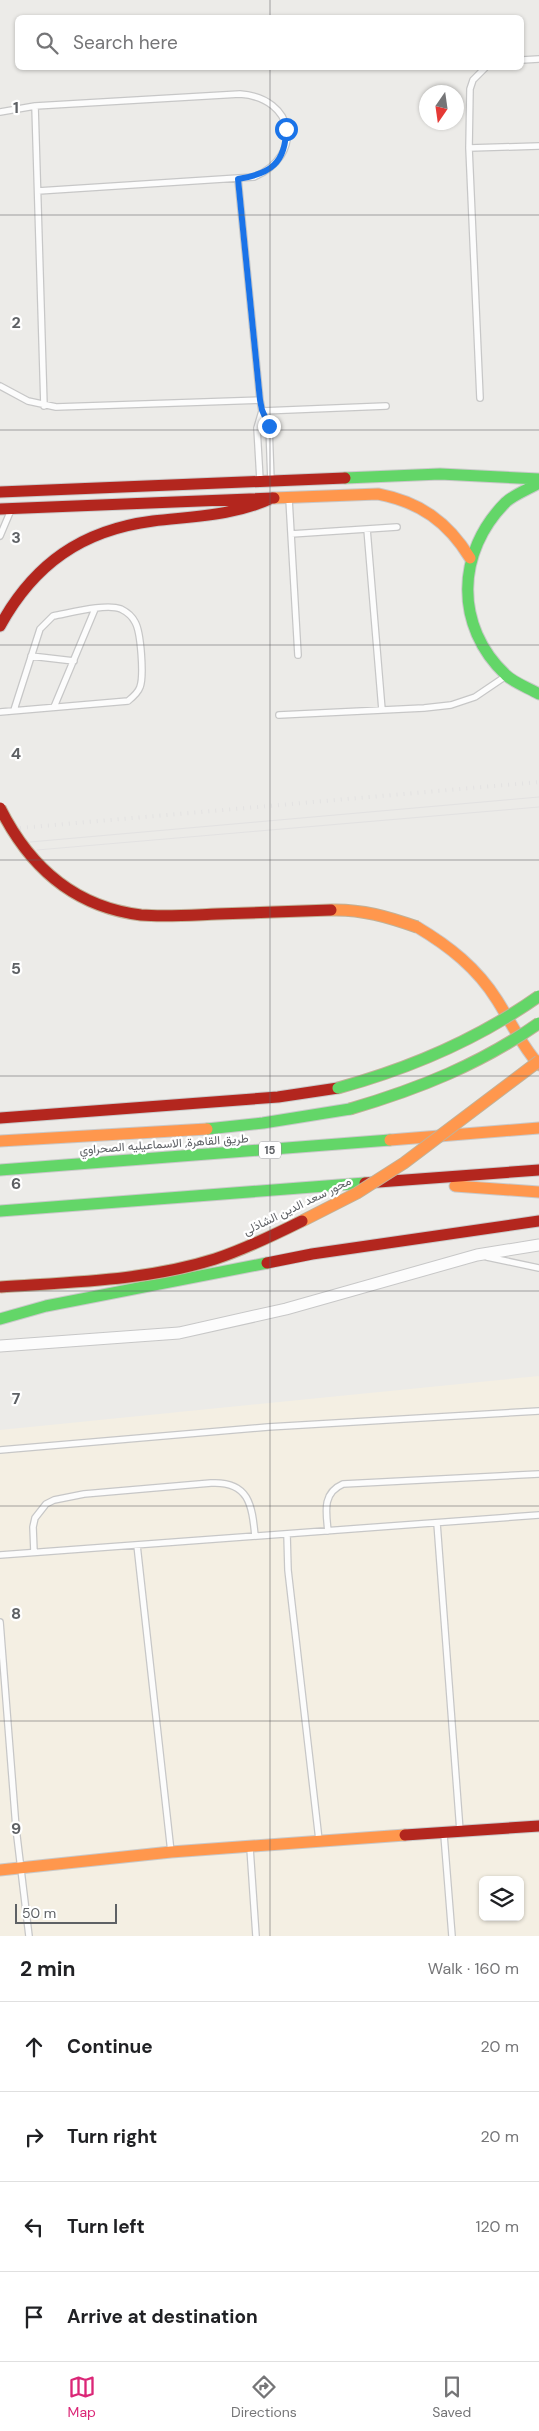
<!DOCTYPE html>
<html lang="en">
<head>
<meta charset="utf-8">
<style>
  :root { --surface:#fff; --page:#f6f6f6; --text:#202124; --muted:#757577; --line:#e0e0e0; --accent:#db2777 }
  body { margin:0; font-family:"DM Sans",Vazirmatn,sans-serif; background:var(--page); color:var(--text) }
  .controls { position:absolute; right:15px; bottom:15px; display:grid; overflow:hidden; border-radius:8px; box-shadow:0 1px 4px #0004 }
  .controls button { width:45px; height:45px; display:grid; place-items:center; padding:0; border:0; border-bottom:1px solid var(--line); background:var(--surface); color:var(--text); font:25px sans-serif }
  .compass { position:absolute; left:419px; top:85px; width:45px; height:45px; border-radius:50%; background:var(--surface); box-shadow:0 1px 4px #0004; rotate:193deg }
  .scale { position:absolute; left:15px; bottom:12px; width:102px; box-sizing:border-box; padding-left:5px; border:2px solid #5e6165; border-top:0; font-size:14px; line-height:18px; white-space:nowrap; color:#5e6165; -webkit-text-stroke:4px #fff; paint-order:stroke }
  .stop { position:absolute; width:15px; height:15px; margin:-11px; border:4px solid #1a73e8; border-radius:50%; background:#fff }
  .stop.end { background:#1a73e8; border-color:#fff; box-shadow:0 1px 5px #0008 }
  .list { margin:0; padding:0; list-style:none }
  h2 { display:flex; justify-content:space-between; align-items:center; height:65px; margin:0; padding:0 20px; font-size:21px }
  h2 small { font-size:16px; font-weight:400; color:var(--muted) }
  .list li { display:grid; grid-template-columns:32px 1fr auto; gap:15px; align-items:center; box-sizing:border-box; height:90px; padding:0 20px; border-top:1px solid var(--line) }
  .list b { display:block; font-size:19px; white-space:nowrap }
  .list em { font-size:16px; font-style:normal; color:var(--muted) }
  .icon { flex:none; width:28px; height:28px; fill:none; stroke:currentColor; stroke-width:2; stroke-linecap:round; stroke-linejoin:round }
  .map { position:relative; flex:none; width:539px; height:1936px; overflow:hidden }
  .search { position:absolute; background:var(--surface); box-shadow:0 1px 4px #0004; left:15px; right:15px; top:15px; height:55px; display:flex; align-items:center; gap:12px; box-sizing:border-box; padding:0 18px; border-radius:8px; color:var(--muted); font-size:19px }
  .sheet { height:425px; background:var(--surface) }
  nav { display:flex; justify-content:space-around; align-items:center; box-sizing:border-box; height:70px; border-top:1px solid var(--line); background:var(--surface); font-size:14px; color:var(--muted) }
  nav a { display:grid; justify-items:center; gap:2px }
  nav .on { color:var(--accent) }
  .map>svg:first-child { display:block }
  .commercial { fill:#f4efe3; fill-rule:evenodd }
  .lines { fill:none; stroke-linecap:round; stroke-linejoin:round }
  .lane-casing { stroke:#c7c7c7; stroke-width:8 }
  .street-casing { stroke:#c7c7c7; stroke-width:13 }
  .fast-casing { stroke:#c9c9c9; stroke-width:13 }
  .slow-casing { stroke:#c9c9c9; stroke-width:13 }
  .jam-casing { stroke:#c9c9c9; stroke-width:13 }
  .lane { stroke:#fcfcfc; stroke-width:5.5 }
  .street { stroke:#fcfcfc; stroke-width:11 }
  .fast { stroke:#63d668; stroke-width:11 }
  .slow { stroke:#ff974d; stroke-width:11 }
  .jam { stroke:#b3261e; stroke-width:11 }
  .tram { stroke:#e3e2e2; stroke-width:1 }
  .rail { stroke:#e3e2e2; stroke-width:4; stroke-dasharray:1 6; stroke-linecap:butt }
  .fast-bridge-casing { stroke:#c1b299; stroke-width:13; stroke-linecap:butt }
  .slow-bridge-casing { stroke:#c1b299; stroke-width:13; stroke-linecap:butt }
  .jam-bridge-casing { stroke:#c1b299; stroke-width:13; stroke-linecap:butt }
  .fast-bridge { stroke:#63d668; stroke-width:11 }
  .slow-bridge { stroke:#ff974d; stroke-width:11 }
  .jam-bridge { stroke:#b3261e; stroke-width:11 }
  .route { stroke:#1a73e8; stroke-width:6 }
  .grid { fill:none; stroke:#5e6165; stroke-width:1; stroke-opacity:0.55 }
  .labels { text-anchor:middle; dominant-baseline:central; stroke-width:4.5; stroke-linejoin:round; paint-order:stroke }
  .shield { fill:#fff; stroke:#8e9093; stroke-width:1 }
  .shield-label { font-size:11px; font-weight:bold; fill:#5e6165 }
  .street-label { font-size:12px; fill:#5e6165; stroke:#fff }
  .grid-label { font-size:16px; text-anchor:middle; font-weight:bold; fill:#5e6165; stroke:#fff; stroke-width:4.5; stroke-linejoin:round; paint-order:stroke }
</style>
</head>
<body>
<div class="map">
<svg width="539" height="1936" viewBox="0 0 539 1936">
  <rect width="100%" height="100%" fill="#ecebe8"/>
  <path class="commercial" d="M 539,1376 L 539,1936 L 0,1936 L 0,1430 ZM 483,1880 L 520,1880 L 520,1917 L 483,1917 Z"/>
  <g class="lines">
    <g class="lane-casing">
      <path id="lane" d="M 522,60 L 539,59
        M 35,106 L 44,406
        M 0,112 L 35,106 L 240,94 C 295,98 305,155 254,177 L 38,191
        M 469,148 L 539,146
        M 238,179 L 260,400 L 262,411 L 269,426 L 271,481
        M 0,386 L 28,401 L 56,407 L 260,400
        M 480,398 L 469,148 L 470,89 L 473,80 L 485,68
        M 262,411 L 386,406
        M 260,480 L 257,428 L 262,411
        M 289,499 L 298,655
        M 367,529 L 382,710
        M 291,534 L 397,527
        M 0,536 L 11,510
        M 31,656 L 74,661
        M 54,707 L 95,609
        M 0,712 L 128,701 C 133,697 138,693 140,687 C 144,676 141,632 135,622 C 132,616 127,612 121,609 C 106,603 70,613 53,616 L 40,629 L 14,710
        M 279,715 L 424,708 L 451,705 L 475,697 L 506,676
        M 487,1257 L 539,1268
        M 0,1450 L 268,1427 L 539,1411
        M 437,1523 L 460,1831
        M 328,1531 C 326,1512 322,1493 343,1484 L 539,1474
        M 287,1534 L 288,1570 L 319,1840
        M 137,1545 L 171,1852
        M 34,1552 L 33,1527 L 35,1518 L 46,1504 L 54,1500 L 84,1494 L 211,1483 C 249,1481 252,1505 255,1536
        M 0,1555 L 539,1515
        M 0,1622 L 16,1828 L 29,1936
        M 444,1835 L 452,1936
        M 250,1848 L 256,1936"/>
    </g>
    <g class="street-casing">
      <path id="street" d="M 0,1346 L 179,1333 L 286,1309 L 477,1255 L 539,1245"/>
    </g>
    <g class="fast-casing">
      <path id="fast" d="M 345,478 L 440,474 L 539,479
        M 539,483 C 529,489 515,494 506,502 C 456,552 454,626 506,675 C 514,683 529,688 539,694
        M 207,1129 L 263,1123 L 350,1109
        M 0,1170 L 390,1140
        M 0,1211 L 365,1183
        M 0,1319 L 46,1306 L 267,1263"/>
    </g>
    <g class="slow-casing">
      <path id="slow" d="M 274,498 L 378,494 C 420,502 448,522 470,558
        M 417,927 C 449,946 477,968 497,1000 C 511,1022 521,1045 539,1065
        M 390,1140 L 539,1128
        M 0,1141 L 207,1129
        M 455,1186 L 539,1192
        M 0,1870 L 171,1852 L 405,1835"/>
    </g>
    <g class="jam-casing">
      <path id="jam" d="M 0,492 L 345,478
        M 0,509 L 274,498
        M 0,626 C 34,564 82,530 153,521 C 195,516 233,516 272,498
        M 0,1118 L 278,1097 L 338,1088
        M 365,1183 L 539,1170
        M 267,1263 L 312,1254 L 539,1221
        M 405,1835 L 539,1826"/>
    </g>
    <use href="#lane" class="lane"/>
    <use href="#street" class="street"/>
    <use href="#fast" class="fast"/>
    <use href="#slow" class="slow"/>
    <use href="#jam" class="jam"/>
    <path class="tram" d="M 30,842 L 539,797
      M 37,850 L 539,807"/>
    <path class="rail" d="M 20,828 L 539,782"/>
    <g class="fast-bridge-casing">
      <path id="fast-bridge" d="M 338,1088 C 411,1068 477,1040 539,996
        M 350,1109 C 418,1089 481,1064 539,1023"/>
    </g>
    <g class="slow-bridge-casing">
      <path id="slow-bridge" d="M 331,910 C 362,909 388,917 417,927
        M 302,1221 L 357,1193 L 404,1163 L 539,1061"/>
    </g>
    <g class="jam-bridge-casing">
      <path id="jam-bridge" d="M 0,808 C 29,866 74,907 141,915 C 166,917 192,915 217,914 C 255,913 293,911 331,910
        M 0,1287 C 71,1282 146,1281 215,1259 C 245,1249 274,1235 302,1221"/>
    </g>
    <use href="#fast-bridge" class="fast-bridge"/>
    <use href="#slow-bridge" class="slow-bridge"/>
    <use href="#jam-bridge" class="jam-bridge"/>
  </g>
  <g class="lines">
    <path class="route" d="M 269,426 L 262,410 L 260,400 L 238,179 C 270,174 286,163 286,129"/>
  </g>
  <path class="grid" d="M 270,0 L 270,18M 270,68 L 270,1936M 0,215 L 539,215M 0,430 L 539,430M 0,645 L 539,645M 0,860 L 539,860M 0,1076 L 539,1076M 0,1291 L 539,1291M 0,1506 L 539,1506M 0,1721 L 539,1721"/>
  <g class="labels">
    <rect class="shield" x="259" y="1141.5" width="22" height="17" rx="4"/>
    <g class="shield-label">
      <text x="270" y="1150">15</text>
    </g>
    <g class="street-label">
      <text transform="translate(164 1144) rotate(-4)">طريق القاهرة, الاسماعيليه الصحراوي</text>
      <text transform="translate(297 1206) rotate(-26)">محور سعد الدين الشاذلى</text>
    </g>
  </g>
  <g class="grid-label">
    <text x="16" y="113">1</text>
    <text x="16" y="328">2</text>
    <text x="16" y="543">3</text>
    <text x="16" y="759">4</text>
    <text x="16" y="974">5</text>
    <text x="16" y="1189">6</text>
    <text x="16" y="1404">7</text>
    <text x="16" y="1619">8</text>
    <text x="16" y="1834">9</text>
  </g>
</svg>
<div class="controls">
<button><svg class="icon" aria-label="layers" viewBox="0 0 24 24"><path d="M12 4l9 5-9 5-9-5zM3 14l9 5 9-5"/></svg></button>
</div>
<svg class="compass" viewBox="-18 -18 36 36"><path d="M0-13l5 13h-10z" fill="#e53935"/><path d="M0 13l5-13h-10z" fill="#757577"/></svg>
<div class="scale">50 m</div>
<div class="stop" style="left:286px;top:129px"></div>
<div class="stop end" style="left:269px;top:426px"></div>
<div class="search"><svg class="icon" aria-label="search" viewBox="0 0 24 24"><circle cx="10" cy="10" r="6"/><path d="M15 15l6 6"/></svg>Search here</div>
</div>
<section class="sheet">
<h2>2 min<small>Walk · 160 m</small></h2>
<ul class="list">
<li><svg class="icon" aria-label="ahead" viewBox="0 0 24 24"><path d="M12 20V5M6 11l6-6 6 6"/></svg><div><b>Continue</b></div><em>20 m</em></li>
<li><svg class="icon" aria-label="right" viewBox="0 0 24 24"><path d="M7 20v-9h11M14 6l5 5-5 5"/></svg><div><b>Turn right</b></div><em>20 m</em></li>
<li><svg class="icon" aria-label="left" viewBox="0 0 24 24"><path d="M17 20v-9H6M10 6l-5 5 5 5"/></svg><div><b>Turn left</b></div><em>120 m</em></li>
<li><svg class="icon" aria-label="arrive" viewBox="0 0 24 24"><path d="M6 21V4h12l-3 4 3 4H6"/></svg><div><b>Arrive at destination</b></div></li>
</ul>
</section>
<nav>
<a class="on"><svg class="icon" aria-label="map" viewBox="0 0 24 24"><path d="M3 6l6-2 6 2 6-2v14l-6 2-6-2-6 2zM9 4v14M15 6v14"/></svg>Map</a>
<a><svg class="icon" aria-label="directions" viewBox="0 0 24 24"><path d="M12 3l9 9-9 9-9-9zM9 14v-3h6M13 9l2 2-2 2"/></svg>Directions</a>
<a><svg class="icon" aria-label="saved" viewBox="0 0 24 24"><path d="M7 4h10v16l-5-4-5 4z"/></svg>Saved</a>
</nav>
</body>
</html>
